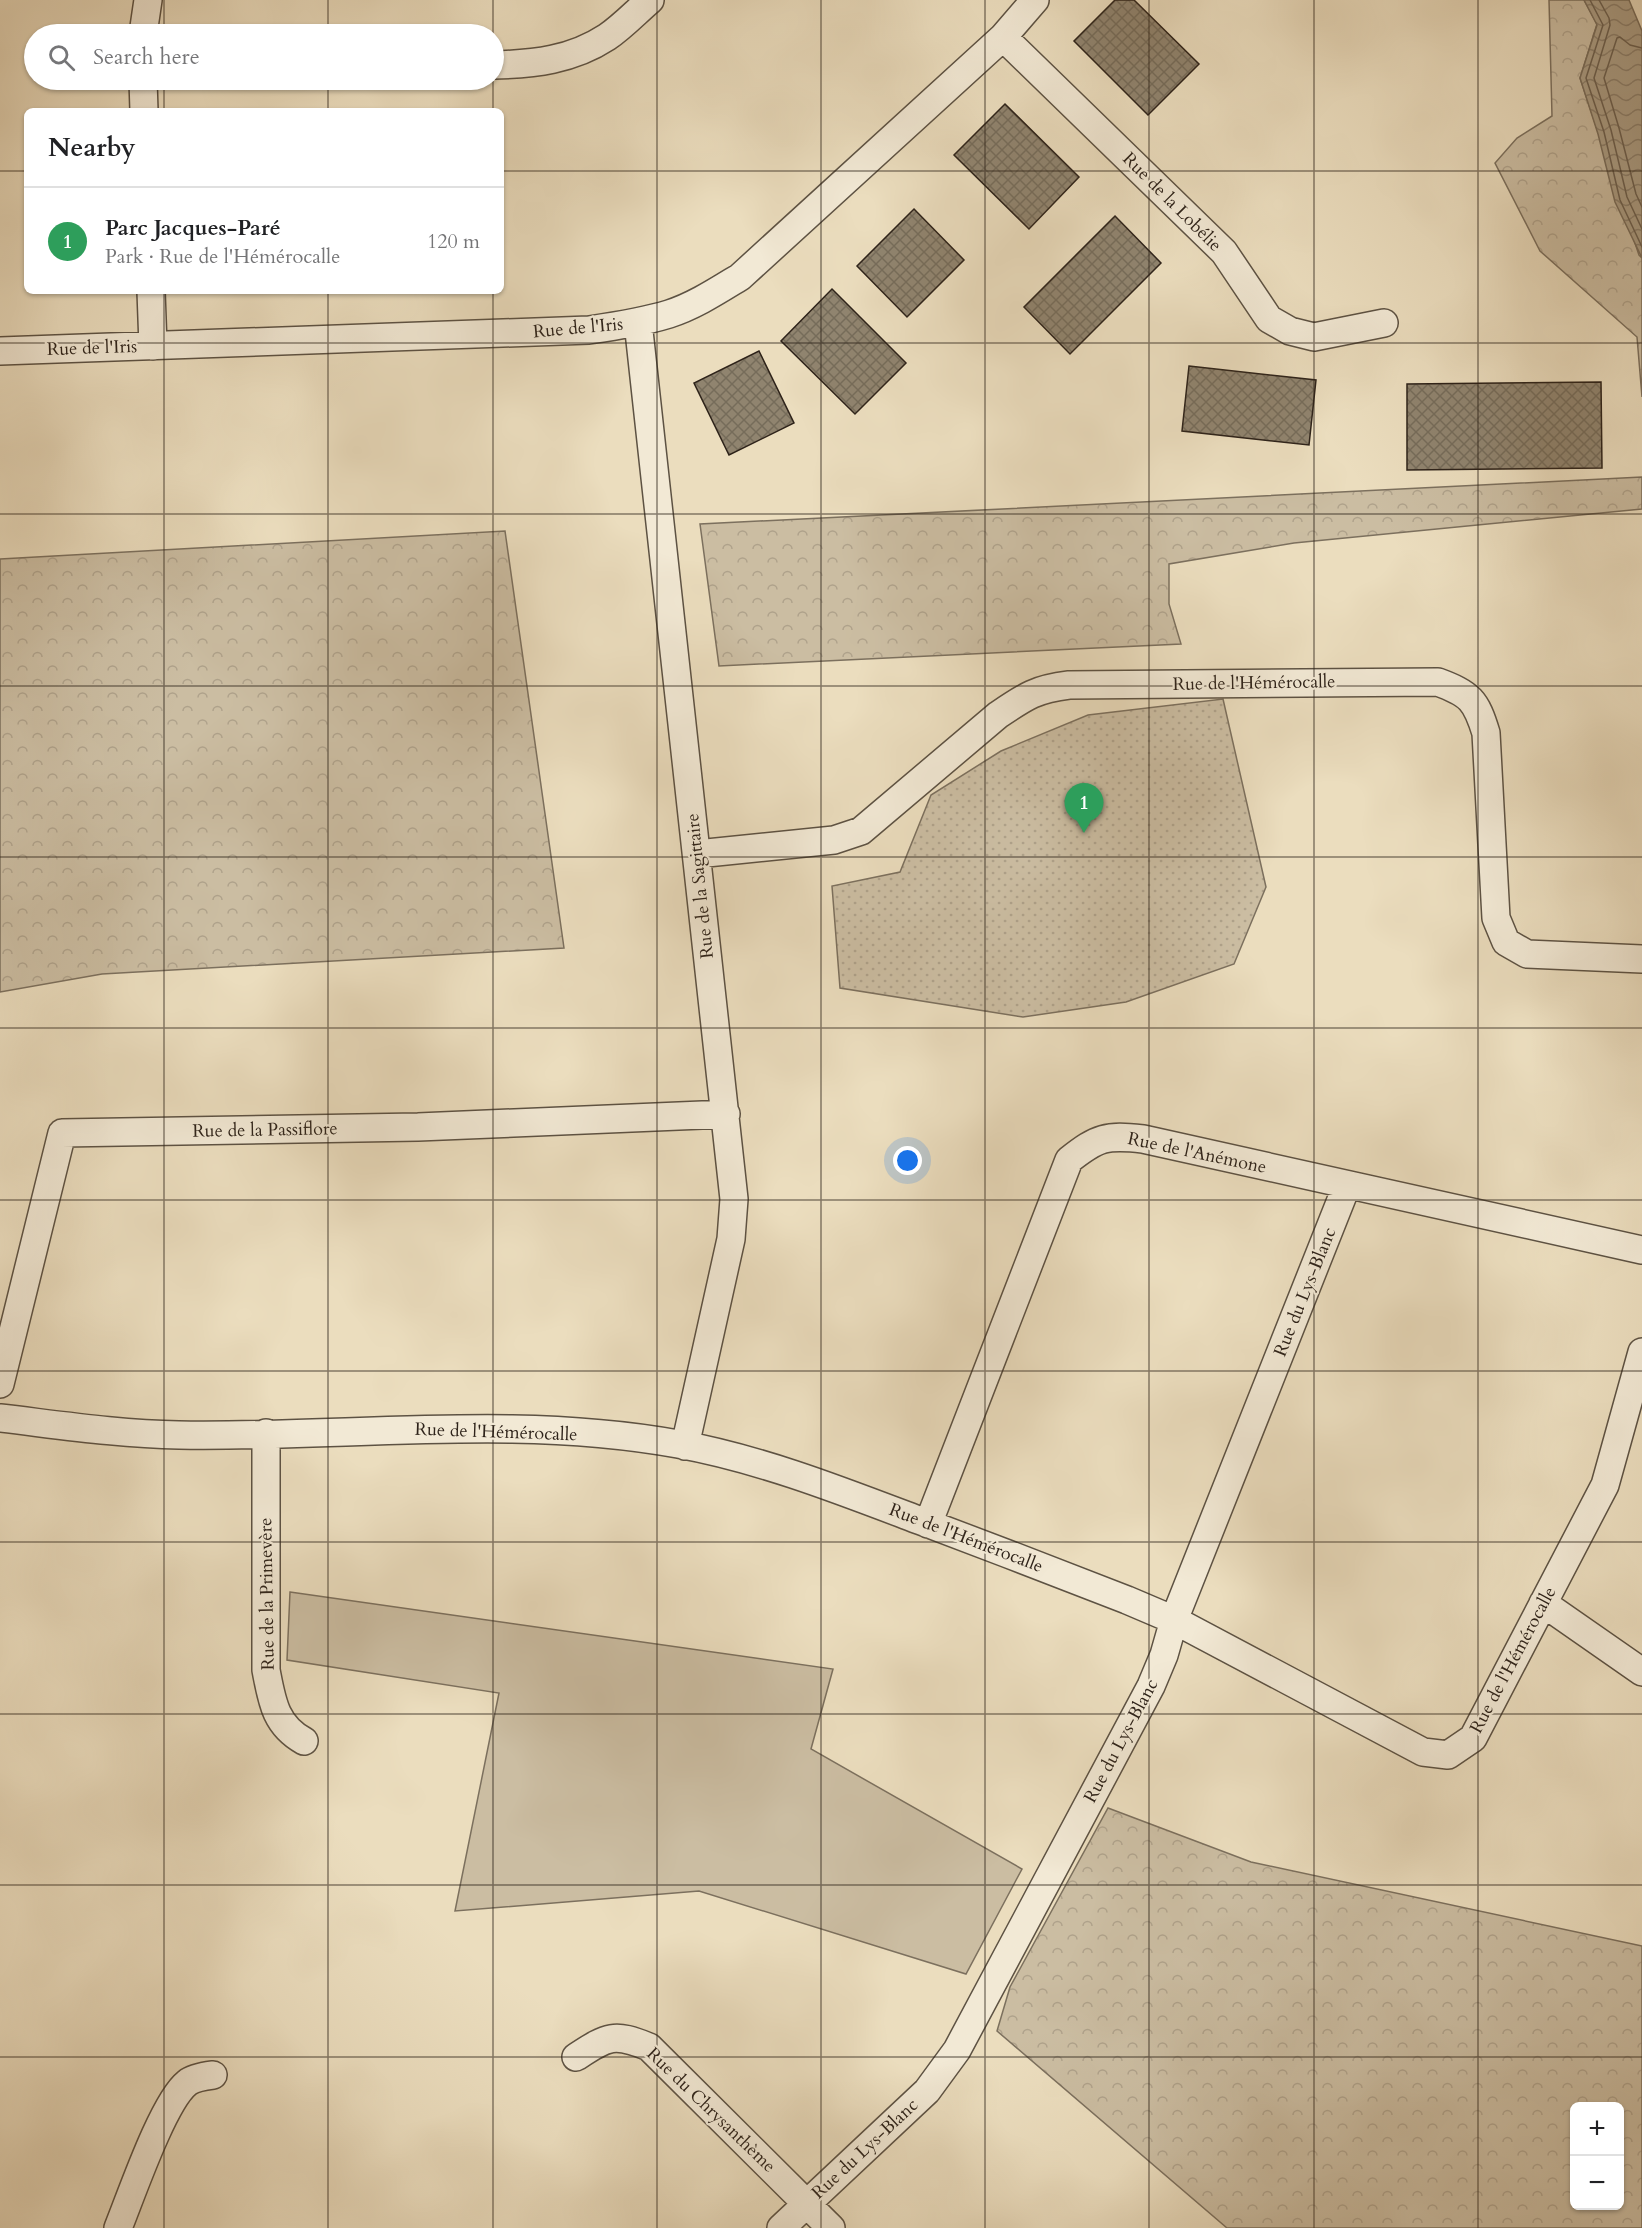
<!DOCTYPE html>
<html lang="en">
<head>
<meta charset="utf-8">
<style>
  :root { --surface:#fff; --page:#f6f6f6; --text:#202124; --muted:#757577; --line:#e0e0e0; --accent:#8f2418 }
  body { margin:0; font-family:Cardo,serif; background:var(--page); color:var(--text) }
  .controls { position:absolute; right:18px; bottom:18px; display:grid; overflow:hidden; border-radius:9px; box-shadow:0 2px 4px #0004 }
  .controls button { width:54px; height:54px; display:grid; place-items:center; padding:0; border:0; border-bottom:2px solid var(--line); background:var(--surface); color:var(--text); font:30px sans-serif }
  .you { position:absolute; left:908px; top:1161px; width:21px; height:21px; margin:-15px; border:4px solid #fff; border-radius:50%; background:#1a73e8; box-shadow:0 0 0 9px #1a73e833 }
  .badge { display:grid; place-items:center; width:39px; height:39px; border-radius:50%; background:var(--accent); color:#fff; font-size:20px; font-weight:700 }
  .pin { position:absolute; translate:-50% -50px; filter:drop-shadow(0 2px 3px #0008) }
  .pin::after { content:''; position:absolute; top:32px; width:21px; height:18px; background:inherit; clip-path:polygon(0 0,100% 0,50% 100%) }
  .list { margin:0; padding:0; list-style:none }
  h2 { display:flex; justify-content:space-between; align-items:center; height:78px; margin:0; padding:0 24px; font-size:26px }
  h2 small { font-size:20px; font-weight:400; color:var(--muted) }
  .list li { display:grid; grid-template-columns:39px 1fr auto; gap:18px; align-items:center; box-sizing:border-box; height:108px; padding:0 24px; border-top:2px solid var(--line) }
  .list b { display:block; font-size:22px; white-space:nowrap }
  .list p { margin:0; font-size:20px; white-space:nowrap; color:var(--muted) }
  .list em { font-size:20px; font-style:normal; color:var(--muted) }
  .icon { flex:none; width:33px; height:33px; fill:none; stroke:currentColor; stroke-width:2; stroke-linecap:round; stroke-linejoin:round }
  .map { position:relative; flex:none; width:1642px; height:2228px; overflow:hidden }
  .search { position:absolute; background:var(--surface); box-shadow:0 2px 4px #0004; left:24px; top:24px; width:480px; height:66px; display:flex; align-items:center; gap:15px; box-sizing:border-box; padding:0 21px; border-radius:33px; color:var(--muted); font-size:22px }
  .panel { position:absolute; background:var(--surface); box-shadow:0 2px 4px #0004; left:24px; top:108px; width:480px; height:186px; border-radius:9px }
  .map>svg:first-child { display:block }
  .grass { fill:#cbbda2; stroke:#7c705e; stroke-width:1.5 }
  .forest { fill:url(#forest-crowns); stroke:#7c705e; stroke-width:1.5; fill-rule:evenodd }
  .park { fill:url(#park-dots); stroke:#7c705e; stroke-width:1.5 }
  .water { fill:url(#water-waves); stroke:#796d5b; stroke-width:1.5 }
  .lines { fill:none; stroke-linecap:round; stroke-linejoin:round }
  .shore { stroke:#6c6050; stroke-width:1.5 }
  .building { fill:url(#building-cross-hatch); stroke:#2e231a; stroke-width:1.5 }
  .minor-casing { stroke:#5d5243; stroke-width:30 }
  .minor { stroke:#f2e9d5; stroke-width:27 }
  .grid { fill:none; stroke:#2e231a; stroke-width:1.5; stroke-opacity:0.55 }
  .labels { text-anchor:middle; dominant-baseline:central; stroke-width:4.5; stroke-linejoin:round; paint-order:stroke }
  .street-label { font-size:18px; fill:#2e231a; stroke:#f2e9d5 }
</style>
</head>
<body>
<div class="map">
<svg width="1642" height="2228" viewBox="0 0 1642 2228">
  <defs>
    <pattern id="forest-crowns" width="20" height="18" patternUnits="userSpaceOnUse" patternTransform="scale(1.5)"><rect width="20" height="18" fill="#cbbda2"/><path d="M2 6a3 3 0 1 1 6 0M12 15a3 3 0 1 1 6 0" fill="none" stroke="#afa28b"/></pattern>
    <pattern id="park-dots" width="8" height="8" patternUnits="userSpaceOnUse" patternTransform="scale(1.5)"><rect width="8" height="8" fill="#cbbda2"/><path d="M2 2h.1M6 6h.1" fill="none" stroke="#afa28b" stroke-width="1.8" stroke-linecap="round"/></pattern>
    <pattern id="water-waves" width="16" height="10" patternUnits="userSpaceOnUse" patternTransform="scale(1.5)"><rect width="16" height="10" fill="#ab9e86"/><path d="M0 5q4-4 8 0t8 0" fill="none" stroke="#8c806d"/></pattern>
    <pattern id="building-cross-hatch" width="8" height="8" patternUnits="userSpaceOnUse" patternTransform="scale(1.5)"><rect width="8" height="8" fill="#90846f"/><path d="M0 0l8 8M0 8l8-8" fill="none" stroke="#766c5a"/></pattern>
  </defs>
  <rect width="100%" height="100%" fill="#ebddbe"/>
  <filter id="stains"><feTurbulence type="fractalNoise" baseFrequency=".00333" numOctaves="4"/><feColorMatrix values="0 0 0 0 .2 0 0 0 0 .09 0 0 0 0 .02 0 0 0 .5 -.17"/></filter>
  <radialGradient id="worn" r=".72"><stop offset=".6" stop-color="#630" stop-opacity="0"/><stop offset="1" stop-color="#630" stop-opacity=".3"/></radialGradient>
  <path class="grass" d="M 290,1592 L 833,1669 L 811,1749 L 1022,1869 L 966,1974 L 699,1891 L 455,1911 L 499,1693 L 287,1660 Z"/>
  <path class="forest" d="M 1549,0 L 1584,0 L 1597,24 L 1580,78 L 1639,255 L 1642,258 L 1642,397 L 1637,337 L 1540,251 L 1495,163 L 1517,138 L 1552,116 Z
    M 1642,477 L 1642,509 L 1294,543 L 1169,564 L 1169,604 L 1181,644 L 719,666 L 700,524 Z
    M 505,531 L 564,948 L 102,974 L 0,992 L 0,559 Z
    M 1108,1808 L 1251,1862 L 1642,1946 L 1642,2228 L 1227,2228 L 997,2031 L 1010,1987 ZM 1574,2106 L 1620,2106 L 1620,2206 L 1574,2206 Z"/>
  <path class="park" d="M 1223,699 L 1266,887 L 1234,964 L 1126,1002 L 1023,1017 L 840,988 L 832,886 L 900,872 L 931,795 L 1001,751 L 1088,715 Z"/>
  <path class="water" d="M 1584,0 L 1629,0 L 1642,31 L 1642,258 L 1615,202 L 1598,134 L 1580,78 L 1597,25 Z"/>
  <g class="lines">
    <path class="shore" d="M 1590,0 L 1603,25 L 1586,78 L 1604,132 L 1620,200 L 1642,247
      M 1599,0 L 1609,18 L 1610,25 L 1594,78 L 1611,130 L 1627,197 L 1642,229
      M 1642,48 L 1630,45 L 1620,37 L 1617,38 L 1604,78 L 1619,128 L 1636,194 L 1642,207"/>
  </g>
  <path class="building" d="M 1115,0 L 1134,0 L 1199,64 L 1148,115 L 1074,41 Z
    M 1005,104 L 1079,177 L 1029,229 L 954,155 Z
    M 914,209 L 964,260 L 907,317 L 857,266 Z
    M 1115,216 L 1161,263 L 1070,354 L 1024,307 Z
    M 832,289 L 906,363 L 855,414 L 781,341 Z
    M 759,351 L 794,423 L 729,455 L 694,383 Z
    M 1189,366 L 1316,380 L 1309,445 L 1182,431 Z
    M 1601,382 L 1602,468 L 1407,470 L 1407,384 Z"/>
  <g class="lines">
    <g class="minor-casing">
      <path id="minor" d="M 143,34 L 148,0
        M 1003,37 L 1224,252 L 1269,319 L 1290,331 L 1314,337 L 1384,323
        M 494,65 C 534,64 572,60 607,37 C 622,27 636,12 650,0
        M 143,80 L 144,111
        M 151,291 L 153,346
        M 638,322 L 734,1199 L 731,1239 L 685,1446
        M 0,351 L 589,330 C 616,326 643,322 669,314 C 694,306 717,291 740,277 L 1003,37 L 1035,0
        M 697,854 L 834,840 L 861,831 L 998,715 C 1026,696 1036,689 1069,685 L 1438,682 C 1470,694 1476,700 1486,733 L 1496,918 L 1506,942 L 1527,954 L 1642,959
        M 0,1384 L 62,1133 L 418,1127 L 726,1114
        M 0,1418 C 60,1425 119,1434 179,1435 C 346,1438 512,1414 678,1444 C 761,1459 842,1491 921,1521 C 990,1547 1058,1573 1127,1600 L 1174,1620 L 1423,1752 L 1448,1755 L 1473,1738 L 1605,1485 L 1642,1352
        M 266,1433 L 266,1670 C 272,1701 275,1725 304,1741
        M 928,1524 L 1069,1160 C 1098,1137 1106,1135 1143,1139 L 1642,1250
        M 1543,1603 L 1642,1672
        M 576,2057 C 607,2037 613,2032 649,2047 L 831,2228
        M 118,2228 C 131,2196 163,2102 187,2083 C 193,2078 205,2076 213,2075
        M 781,2228 L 927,2091 L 957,2050 L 1151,1686 L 1164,1655 L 1174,1620 L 1347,1185"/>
    </g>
    <use href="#minor" class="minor"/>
  </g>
  <path class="grid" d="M 164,0 L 164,34M 328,0 L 328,34M 493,0 L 493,34M 657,0 L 657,2228M 821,0 L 821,2228M 985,0 L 985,2228M 1149,0 L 1149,2228M 1314,0 L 1314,2228M 1478,0 L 1478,2228M 164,80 L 164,111M 328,80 L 328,111M 493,80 L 493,111M 0,171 L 27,171M 501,171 L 1642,171M 164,291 L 164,2228M 328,291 L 328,2228M 493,291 L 493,2228M 0,343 L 1642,343M 0,514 L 1642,514M 0,686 L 1642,686M 0,857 L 1642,857M 0,1028 L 1642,1028M 0,1200 L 1642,1200M 0,1371 L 1642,1371M 0,1542 L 1642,1542M 0,1714 L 1642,1714M 0,1885 L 1642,1885M 0,2057 L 1642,2057"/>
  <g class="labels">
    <g class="street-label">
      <text transform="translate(1172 202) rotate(45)">Rue de la Lobélie</text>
      <text transform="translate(578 328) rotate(-5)">Rue de l'Iris</text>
      <text transform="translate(92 348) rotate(-2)">Rue de l'Iris</text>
      <text transform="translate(1254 683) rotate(-1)">Rue de l'Hémérocalle</text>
      <text transform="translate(700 886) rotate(-96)">Rue de la Sagittaire</text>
      <text transform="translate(265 1130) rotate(-1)">Rue de la Passiflore</text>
      <text transform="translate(1197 1153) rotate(12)">Rue de l'Anémone</text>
      <text transform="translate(1305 1292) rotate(-68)">Rue du Lys-Blanc</text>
      <text transform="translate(496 1432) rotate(2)">Rue de l'Hémérocalle</text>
      <text transform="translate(966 1538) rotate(21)">Rue de l'Hémérocalle</text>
      <text transform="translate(267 1594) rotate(-91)">Rue de la Primevère</text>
      <text transform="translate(1513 1660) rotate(-62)">Rue de l'Hémérocalle</text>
      <text transform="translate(1121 1741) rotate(-62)">Rue du Lys-Blanc</text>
      <text transform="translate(711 2110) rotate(44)">Rue du Chrysanthème</text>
      <text transform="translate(865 2149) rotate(-43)">Rue du Lys-Blanc</text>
    </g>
  </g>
  <rect width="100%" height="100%" filter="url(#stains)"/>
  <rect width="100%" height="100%" fill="url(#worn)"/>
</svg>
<div class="controls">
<button>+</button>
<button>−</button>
</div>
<div class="you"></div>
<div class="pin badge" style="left:1084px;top:833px;background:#2e9e5b">1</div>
<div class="search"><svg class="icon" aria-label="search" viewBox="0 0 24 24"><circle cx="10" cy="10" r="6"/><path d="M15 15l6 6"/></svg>Search here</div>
<section class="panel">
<h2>Nearby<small></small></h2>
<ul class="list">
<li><span class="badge" style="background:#2e9e5b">1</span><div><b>Parc Jacques-Paré</b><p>Park · Rue de l'Hémérocalle</p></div><em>120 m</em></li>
</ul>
</section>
</div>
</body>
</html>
